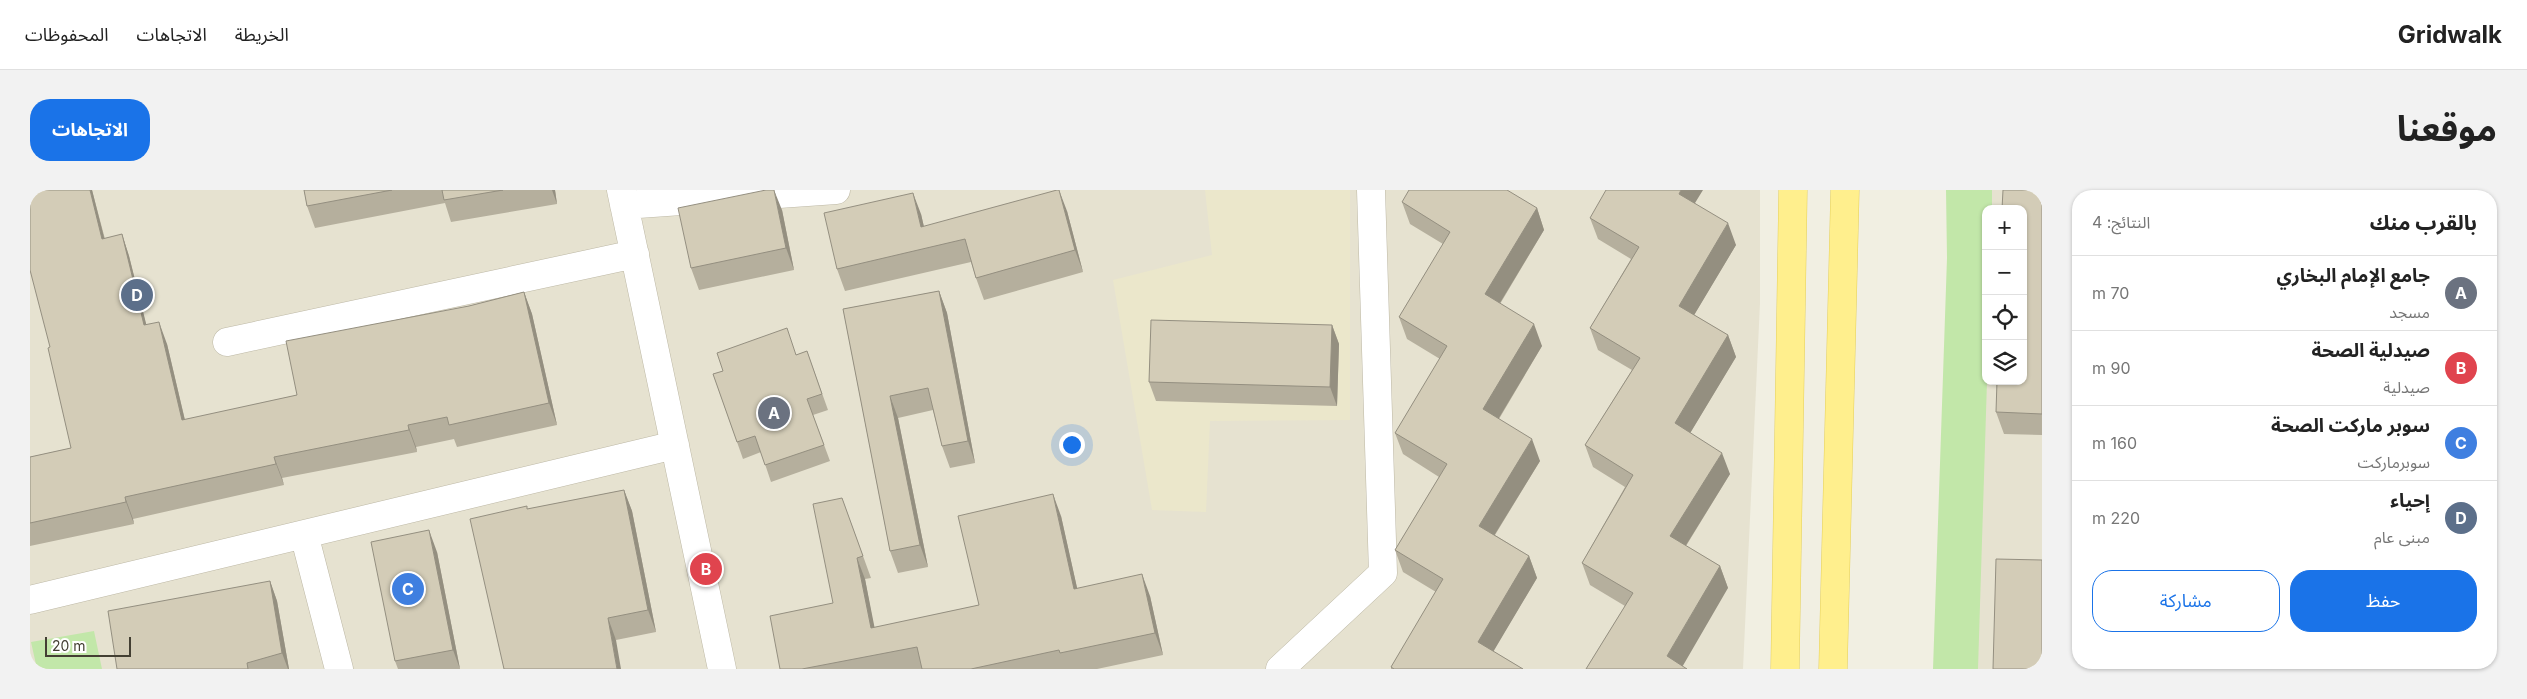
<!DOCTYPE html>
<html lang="ar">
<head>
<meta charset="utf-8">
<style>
  :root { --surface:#fff; --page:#f2f2f2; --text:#222; --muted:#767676; --line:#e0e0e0; --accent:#1a73e8 }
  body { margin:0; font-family:Inter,"Noto Sans Arabic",sans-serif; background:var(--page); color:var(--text); direction:rtl }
  .controls { position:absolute; right:15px; top:15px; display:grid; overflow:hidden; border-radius:10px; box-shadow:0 1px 4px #0004 }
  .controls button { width:45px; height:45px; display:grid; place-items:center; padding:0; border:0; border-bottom:1px solid var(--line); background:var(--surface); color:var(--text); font:25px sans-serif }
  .scale { position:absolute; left:15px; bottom:12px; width:86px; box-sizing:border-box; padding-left:5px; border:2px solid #433f33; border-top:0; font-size:14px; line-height:18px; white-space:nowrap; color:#433f33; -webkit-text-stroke:4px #fff; paint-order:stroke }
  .you { position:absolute; left:1041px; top:254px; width:18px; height:18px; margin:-12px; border:4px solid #fff; border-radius:50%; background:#1a73e8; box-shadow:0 0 0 8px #1a73e833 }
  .badge { display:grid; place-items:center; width:32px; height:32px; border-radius:50%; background:var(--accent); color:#fff; font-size:16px; font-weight:700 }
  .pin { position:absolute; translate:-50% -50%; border:2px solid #fff; box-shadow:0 1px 5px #0006 }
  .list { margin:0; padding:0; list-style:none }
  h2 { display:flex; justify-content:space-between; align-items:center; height:65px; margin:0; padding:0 20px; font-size:21px }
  h2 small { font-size:16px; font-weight:400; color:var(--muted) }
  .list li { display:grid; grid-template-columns:32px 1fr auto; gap:15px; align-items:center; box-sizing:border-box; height:75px; padding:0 20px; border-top:1px solid var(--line) }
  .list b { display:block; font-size:19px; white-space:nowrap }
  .list p { margin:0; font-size:16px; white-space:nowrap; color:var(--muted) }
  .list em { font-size:16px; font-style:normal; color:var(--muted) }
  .actions { display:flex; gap:10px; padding:15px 20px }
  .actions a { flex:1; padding:11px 0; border:1px solid var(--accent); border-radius:20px; text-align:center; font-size:18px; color:var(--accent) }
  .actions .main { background:var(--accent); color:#fff }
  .icon { flex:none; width:28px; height:28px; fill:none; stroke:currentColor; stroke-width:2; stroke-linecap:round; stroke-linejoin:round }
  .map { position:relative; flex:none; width:2012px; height:479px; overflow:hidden; direction:ltr; border-radius:20px }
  header { display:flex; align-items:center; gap:30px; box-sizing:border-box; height:70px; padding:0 25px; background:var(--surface); border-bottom:1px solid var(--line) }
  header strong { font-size:24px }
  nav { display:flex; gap:28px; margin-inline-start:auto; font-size:18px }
  .intro { display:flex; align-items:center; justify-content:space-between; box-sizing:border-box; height:120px; padding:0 30px }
  h1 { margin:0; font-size:35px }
  .button { padding:12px 22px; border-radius:20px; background:var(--accent); color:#fff; font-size:18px; font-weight:700 }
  main { display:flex; gap:30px; padding:0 30px }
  aside { flex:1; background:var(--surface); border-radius:20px; box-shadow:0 1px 4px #0004 }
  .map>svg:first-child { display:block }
  .residential { fill:#e6e2d0; fill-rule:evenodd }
  .education { fill:#ebe7cb }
  .green { fill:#c2e7a9 }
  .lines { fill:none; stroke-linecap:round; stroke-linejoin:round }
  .minor-casing { stroke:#bdb8a5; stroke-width:29 }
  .primary-casing { stroke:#e5d05c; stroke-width:29 }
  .minor { stroke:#fff; stroke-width:28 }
  .primary { stroke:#ffef8d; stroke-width:28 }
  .wall { fill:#b5af9d }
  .shaded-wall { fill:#948f80 }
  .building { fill:#d3ccb7; stroke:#948f80 }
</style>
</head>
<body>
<header>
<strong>Gridwalk</strong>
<nav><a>الخريطة</a><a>الاتجاهات</a><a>المحفوظات</a></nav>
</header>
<div class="intro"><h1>موقعنا</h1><a class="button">الاتجاهات</a></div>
<main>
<aside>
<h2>بالقرب منك<small>النتائج: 4</small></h2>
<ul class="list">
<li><span class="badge" style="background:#6b7280">A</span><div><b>جامع الإمام البخاري</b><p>مسجد</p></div><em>70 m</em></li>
<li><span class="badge" style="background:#e0444e">B</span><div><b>صيدلية الصحة</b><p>صيدلية</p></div><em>90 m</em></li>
<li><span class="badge" style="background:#3f7fe0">C</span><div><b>سوبر ماركت الصحة</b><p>سوبرماركت</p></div><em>160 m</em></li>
<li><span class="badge" style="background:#5c6f8a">D</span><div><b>إحياء</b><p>مبنى عام</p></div><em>220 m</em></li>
</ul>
<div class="actions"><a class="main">حفظ</a><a>مشاركة</a></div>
</aside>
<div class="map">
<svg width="2012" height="479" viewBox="0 0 2012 479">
  <rect width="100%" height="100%" fill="#f1efe2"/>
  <path class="residential" d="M 0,0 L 1730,0 L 1730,113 L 1713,479 L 0,479 Z
    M 1950,0 L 2012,0 L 2012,479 L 1938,479 ZM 1956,19 L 1993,19 L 1993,191 L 1956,191 Z"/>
  <path class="education" d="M 1175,0 L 1320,0 L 1320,230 L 1180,231 L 1176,322 L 1122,320 L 1083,90 L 1182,65 Z"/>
  <path class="green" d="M 1916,0 L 1962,0 L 1962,19 L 1956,19 L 1957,191 L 1948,479 L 1903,479 L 1917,68 Z
    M 64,441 L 72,479 L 7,479 L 1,452 Z"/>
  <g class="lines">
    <g class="minor-casing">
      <path id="minor" d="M 591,0 L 692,479
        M 594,15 L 806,0
        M 197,152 L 605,64
        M 274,344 L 309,479
        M 0,410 L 645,255
        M 1250,479 L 1353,383 L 1341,0"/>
    </g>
    <g class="primary-casing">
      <path id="primary" d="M 1755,479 L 1763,0
        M 1803,479 L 1815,0"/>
    </g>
    <use href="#minor" class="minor"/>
    <use href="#primary" class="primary"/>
  </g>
  <path class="wall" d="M 62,0 L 75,49 L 92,44 L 99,66 L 116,135 L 137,154 L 155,230 L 267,205 L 439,116 L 494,102 L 502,124 L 527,235 L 427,257 L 424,249 L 386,257 L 387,262 L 252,288 L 254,295 L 103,329 L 104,334 L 0,356 L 0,267 L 41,258 Z
    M 274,0 L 525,0 L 527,14 L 421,32 L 415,13 L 285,38 L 277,16 Z
    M 2012,0 L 2012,245 L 1974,244 L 1966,222 Z
    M 1372,12 L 1507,18 L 1514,40 L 1470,114 L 1512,156 L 1469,229 L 1510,271 L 1465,345 L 1499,366 L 1507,388 L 1463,461 L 1493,479 L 1361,479 L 1361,477 L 1406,402 L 1373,382 L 1365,360 L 1409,287 L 1373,264 L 1365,243 L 1410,169 L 1377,149 L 1369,127 L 1413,54 L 1380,34 Z
    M 1665,13 L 1706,55 L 1664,125 L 1698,145 L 1706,167 L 1660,243 L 1700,284 L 1656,356 L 1690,376 L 1698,398 L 1556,479 L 1595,416 L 1560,395 L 1552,373 L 1595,297 L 1563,277 L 1555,255 L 1602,180 L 1568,160 L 1560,138 L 1601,69 L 1568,49 L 1560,28 Z
    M 752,20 L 764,80 L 669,100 L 661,78 Z
    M 1037,21 L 1053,82 L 954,110 L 946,88 L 941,72 L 815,101 L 807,79 L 891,24 L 894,37 Z
    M 909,101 L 917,123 L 945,273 L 920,278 L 912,256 L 903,220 L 868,228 L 898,377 L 868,383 L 860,361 L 813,119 Z
    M 1302,135 L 1309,154 L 1307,216 L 1126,211 L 1119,192 Z
    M 777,161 L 798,220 L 783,225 L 800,271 L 741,292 L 731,262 L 713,269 L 683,184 L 693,181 L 766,165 Z
    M 594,300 L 602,321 L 626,442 L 586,450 L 498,319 Z
    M 812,308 L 841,388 L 835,389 L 844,438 L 949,415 L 1031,326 L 1047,398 L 1120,406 L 1133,465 L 1067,479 L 750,479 L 803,413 Z
    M 407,362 L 430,479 L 368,479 L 365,471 Z
    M 240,391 L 247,411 L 259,479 L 87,479 Z"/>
  <path class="shaded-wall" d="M 60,0 L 62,0 L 80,71 L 72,49 Z
    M 522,0 L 525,0 L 527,14 Z
    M 744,0 L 752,20 L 764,80 L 756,58 Z
    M 1029,0 L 1037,21 L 1053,82 L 1045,60 Z
    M 1651,0 L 1673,0 L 1657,26 L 1649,4 Z
    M 883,3 L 891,24 L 899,59 L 891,37 Z
    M 1507,18 L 1514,40 L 1462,126 L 1455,104 Z
    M 1698,33 L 1706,55 L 1657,137 L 1649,116 Z
    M 92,44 L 99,66 L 122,157 L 114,135 Z
    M 909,101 L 917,123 L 945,273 L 938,251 Z
    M 494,102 L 502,124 L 527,235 L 519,213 Z
    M 129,132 L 137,154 L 160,252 L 152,230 Z
    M 1504,134 L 1512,156 L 1461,241 L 1453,219 Z
    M 1302,135 L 1309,154 L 1307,216 L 1300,197 Z
    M 1698,145 L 1706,167 L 1653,255 L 1645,233 Z
    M 860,206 L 868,228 L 898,377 L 890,355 Z
    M 378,235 L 386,257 L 387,262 L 379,240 Z
    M 1502,249 L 1510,271 L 1457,357 L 1449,336 Z
    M 1692,263 L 1700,284 L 1648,368 L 1640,346 Z
    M 244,267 L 252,288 L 254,295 L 246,274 Z
    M 594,300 L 602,321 L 626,442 L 618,420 Z
    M 1023,304 L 1031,326 L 1052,420 L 1044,399 Z
    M 95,307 L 103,329 L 104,334 L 96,312 Z
    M 399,340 L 407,362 L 430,479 L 423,460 Z
    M 1499,366 L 1507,388 L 1456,474 L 1448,452 Z
    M 827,368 L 835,389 L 849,460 L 841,438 Z
    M 1690,376 L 1698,398 L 1651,479 L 1637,466 Z
    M 1112,384 L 1120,406 L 1133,465 L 1125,443 Z
    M 240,391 L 247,411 L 259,479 L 258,479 L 252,463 Z
    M 578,428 L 586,450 L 591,479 L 587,479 Z"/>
  <path class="building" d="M 0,0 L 60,0 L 72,49 L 92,44 L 114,135 L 129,132 L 152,230 L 267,205 L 256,151 L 439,116 L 494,102 L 519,213 L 419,235 L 417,227 L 378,235 L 379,240 L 244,267 L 246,274 L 95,307 L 96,312 L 0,333 L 0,267 L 41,258 L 18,158 L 20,157 L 0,80 Z
    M 274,0 L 362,0 L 277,16 Z
    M 412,0 L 473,0 L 414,10 Z
    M 736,0 L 744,0 L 756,58 L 661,78 L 648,18 Z
    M 1027,0 L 1029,0 L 1045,60 L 946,88 L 935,49 L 807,79 L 794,23 L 883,3 L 891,37 Z
    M 1379,0 L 1477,0 L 1507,18 L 1455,104 L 1504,134 L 1453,219 L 1502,249 L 1449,336 L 1499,366 L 1448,452 L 1493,479 L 1364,479 L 1361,477 L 1413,389 L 1365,360 L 1417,274 L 1365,243 L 1417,156 L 1369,127 L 1420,42 L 1372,12 Z
    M 1576,0 L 1651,0 L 1649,4 L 1698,33 L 1649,116 L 1698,145 L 1645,233 L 1692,263 L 1640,346 L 1690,376 L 1637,466 L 1657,479 L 1556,479 L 1603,403 L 1552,373 L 1603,285 L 1555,255 L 1610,168 L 1560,138 L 1609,57 L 1560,28 Z
    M 1973,0 L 2012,0 L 2012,224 L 1966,222 L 1967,191 L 1993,191 L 1993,19 L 1972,19 Z
    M 909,101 L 938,251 L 912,256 L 898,198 L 860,206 L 890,355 L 860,361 L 813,119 Z
    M 1121,130 L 1302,135 L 1300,197 L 1119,192 Z
    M 757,138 L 766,165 L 777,161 L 792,204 L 777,209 L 794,255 L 735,275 L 725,246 L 707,252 L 683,184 L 693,181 L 687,163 Z
    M 594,300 L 618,420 L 578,428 L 587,479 L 474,479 L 440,329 L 497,316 L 497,319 Z
    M 1023,304 L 1044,399 L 1112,384 L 1125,443 L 1030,463 L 1029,460 L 941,479 L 892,479 L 887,457 L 772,479 L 750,479 L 740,426 L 803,413 L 783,314 L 812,308 L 833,366 L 827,368 L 841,438 L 949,415 L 928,326 Z
    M 399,340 L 423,460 L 365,471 L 341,352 Z
    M 1966,369 L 2012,370 L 2012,479 L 1963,479 Z
    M 240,391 L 252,463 L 217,473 L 218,479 L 87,479 L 78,421 Z"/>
</svg>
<div class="controls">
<button>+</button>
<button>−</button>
<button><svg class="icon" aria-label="locate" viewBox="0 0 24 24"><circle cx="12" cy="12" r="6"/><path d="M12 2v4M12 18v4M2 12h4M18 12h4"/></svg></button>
<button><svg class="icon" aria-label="layers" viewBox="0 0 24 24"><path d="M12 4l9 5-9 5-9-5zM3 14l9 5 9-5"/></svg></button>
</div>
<div class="scale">20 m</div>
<div class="you"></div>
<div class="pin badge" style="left:744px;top:223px;background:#6b7280">A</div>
<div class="pin badge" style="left:676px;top:379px;background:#e0444e">B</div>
<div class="pin badge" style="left:378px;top:399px;background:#3f7fe0">C</div>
<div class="pin badge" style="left:107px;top:105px;background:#5c6f8a">D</div>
</div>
</main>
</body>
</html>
